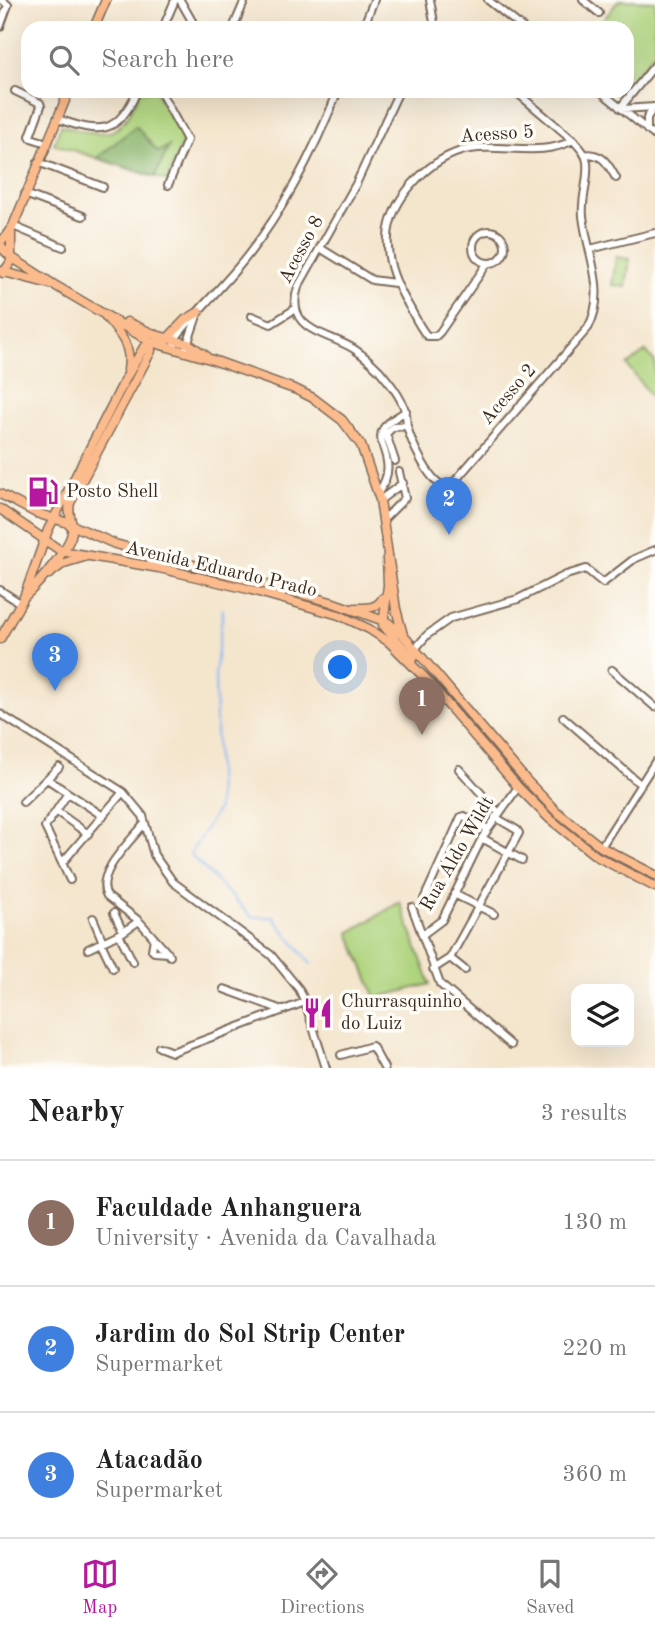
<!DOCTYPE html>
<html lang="en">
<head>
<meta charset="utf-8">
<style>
  :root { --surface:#fff; --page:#f2f2f2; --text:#222; --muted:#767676; --line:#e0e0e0; --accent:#b5179e }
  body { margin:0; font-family:"Old Standard TT",serif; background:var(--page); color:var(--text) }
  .controls { position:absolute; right:21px; bottom:21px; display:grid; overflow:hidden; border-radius:14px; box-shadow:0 7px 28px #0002 }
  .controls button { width:63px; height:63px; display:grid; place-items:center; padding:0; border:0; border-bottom:2px solid var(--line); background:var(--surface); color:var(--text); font:35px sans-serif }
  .you { position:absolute; left:341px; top:668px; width:24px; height:24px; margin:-18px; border:5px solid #fff; border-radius:50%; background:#1a73e8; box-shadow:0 0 0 10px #1a73e833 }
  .badge { display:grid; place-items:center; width:46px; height:46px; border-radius:50%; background:var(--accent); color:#fff; font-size:23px; font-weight:700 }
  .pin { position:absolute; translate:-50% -58px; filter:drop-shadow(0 2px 4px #0008) }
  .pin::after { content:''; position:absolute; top:37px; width:24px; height:21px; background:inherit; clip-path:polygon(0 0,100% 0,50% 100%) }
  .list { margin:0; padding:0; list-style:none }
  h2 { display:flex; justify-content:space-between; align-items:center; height:91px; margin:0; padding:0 28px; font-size:30px }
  h2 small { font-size:23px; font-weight:400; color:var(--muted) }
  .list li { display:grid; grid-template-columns:46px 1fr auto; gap:21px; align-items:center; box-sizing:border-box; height:126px; padding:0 28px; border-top:2px solid var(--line) }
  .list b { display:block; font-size:26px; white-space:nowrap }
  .list p { margin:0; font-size:23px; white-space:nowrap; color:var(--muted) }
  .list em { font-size:23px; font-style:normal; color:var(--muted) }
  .icon { flex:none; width:38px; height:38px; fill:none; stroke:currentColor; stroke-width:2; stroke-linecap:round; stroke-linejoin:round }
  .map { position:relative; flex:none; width:655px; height:1068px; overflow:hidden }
  .search { position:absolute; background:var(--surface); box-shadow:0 7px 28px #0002; left:21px; right:21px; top:21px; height:77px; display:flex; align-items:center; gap:18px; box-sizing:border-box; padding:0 24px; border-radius:21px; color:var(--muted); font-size:26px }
  .sheet { height:469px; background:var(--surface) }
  nav { display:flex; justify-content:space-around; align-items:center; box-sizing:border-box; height:98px; border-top:2px solid var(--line); background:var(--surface); font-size:19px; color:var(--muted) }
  nav a { display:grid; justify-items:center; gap:4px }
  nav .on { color:var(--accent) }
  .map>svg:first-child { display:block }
  .green { fill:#aed37d; stroke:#747e4e; stroke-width:2 }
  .forest { fill:#8ab56c; stroke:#627045; stroke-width:2 }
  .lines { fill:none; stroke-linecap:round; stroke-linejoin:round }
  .stream { stroke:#87b8f3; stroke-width:2 }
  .minor-casing { stroke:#7c6b5b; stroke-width:10 }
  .major-casing { stroke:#7c6b5b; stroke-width:11 }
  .minor { stroke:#fff; stroke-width:6 }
  .major { stroke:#fbbb8d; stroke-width:8 }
  .labels { text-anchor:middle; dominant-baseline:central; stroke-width:7; stroke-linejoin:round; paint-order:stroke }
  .street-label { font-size:19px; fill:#3b2a1e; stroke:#fdfcf7 }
  .poi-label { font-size:19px; fill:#3b2a1e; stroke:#fdfcf7; text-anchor:start }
</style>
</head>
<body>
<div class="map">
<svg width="655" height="1068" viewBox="0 0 655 1068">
  <rect width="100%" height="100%" fill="#fdfcf7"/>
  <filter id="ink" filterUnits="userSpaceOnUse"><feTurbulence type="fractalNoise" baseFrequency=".0143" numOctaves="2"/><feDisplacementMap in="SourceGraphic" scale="14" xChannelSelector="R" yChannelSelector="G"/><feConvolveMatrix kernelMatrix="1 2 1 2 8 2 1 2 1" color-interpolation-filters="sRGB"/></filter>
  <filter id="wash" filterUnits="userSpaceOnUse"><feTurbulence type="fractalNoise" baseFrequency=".00686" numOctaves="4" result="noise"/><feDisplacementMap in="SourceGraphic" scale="28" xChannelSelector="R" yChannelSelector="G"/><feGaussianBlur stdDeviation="1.57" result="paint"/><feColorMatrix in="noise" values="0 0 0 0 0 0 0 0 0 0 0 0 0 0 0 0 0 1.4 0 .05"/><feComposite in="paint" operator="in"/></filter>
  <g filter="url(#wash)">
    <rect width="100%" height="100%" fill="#f4e5cd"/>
    <path class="green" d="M 619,0 L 655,1 L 655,51 L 627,87 L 627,28 L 597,28 Z
      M 140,91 L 155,91 L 184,139 L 167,181 L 54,144 L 61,125 C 109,140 120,139 140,91 Z
      M 616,257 L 630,259 L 626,287 L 612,285 Z
      M 646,351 L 655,362 L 654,400 L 627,365 Z
      M 400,902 L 430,984 L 376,998 L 349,933 Z"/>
    <path class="forest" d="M 136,126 L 158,152 L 169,146 L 155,177 L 97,158 Z"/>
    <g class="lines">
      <path class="stream" d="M 223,609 L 215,675 L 218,809 L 190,854 L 252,917 L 273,917 L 311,964"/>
    </g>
  </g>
  <g filter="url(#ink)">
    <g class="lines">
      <g class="minor-casing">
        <path id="minor" d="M 180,0 L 196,28
          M 430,0 L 435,28
          M 488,0 L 523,28
          M 583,0 L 599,13
          M 0,27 L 8,5 L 2,0
          M 163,28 L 175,0
          M 233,28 L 245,0
          M 363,28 L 374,0
          M 15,91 L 40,103 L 41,106 L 30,136 L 31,138 L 47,143
          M 160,91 L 187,140 L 168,185
          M 399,91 L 356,184 L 298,287 C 284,331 327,332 354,349 C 363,355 372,363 379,370 C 389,382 400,395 405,410 C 407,415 406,421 407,426 C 411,442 428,479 442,485 L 454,482 L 588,328 C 608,291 587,255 583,216 C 581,198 589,181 587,162 C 586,153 579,147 573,140
          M 600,91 L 655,136
          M 620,108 L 655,65
          M 622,109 L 655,107
          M 58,119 C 100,134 118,135 137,91
          M 647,130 L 647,118 L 654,107
          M 585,154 C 604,154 607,163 616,178
          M 38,162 L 103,187
          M 25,194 L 83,216
          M 13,226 L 63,247
          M473 247a16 16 0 1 1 32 0a16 16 0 1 1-32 0Z
          M 320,248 L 372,280 L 395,283
          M 590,249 L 655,233
          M 487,264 L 440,332 L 436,336 L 427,336 C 420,328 415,317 410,308 C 397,286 386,263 388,237 C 390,200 426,162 461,151 C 497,141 540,159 573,140 L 515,91
          M 252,316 L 271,324 L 295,309
          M 175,349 L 174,340 C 197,310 225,285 248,255 C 286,207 315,148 338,91
          M 185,351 L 198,313
          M 395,461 L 386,434 L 393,427 L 407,426
          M 378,493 C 401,461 374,446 383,429 C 387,421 399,416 406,411
          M 380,500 L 403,483
          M 383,520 L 405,498 L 399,472
          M 0,590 L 20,603
          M 415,649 L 427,635 L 451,618 L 518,599 L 566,575 L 586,569 L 603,583 L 634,559 L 655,550
          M 612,670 L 655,707
          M 0,714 L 123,792 L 143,816 L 154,855 L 173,882 L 271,955 L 299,989 L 305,1002 L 326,1068
          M 563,717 L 640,784
          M 459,769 L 498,812
          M 47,779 L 103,816
          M 68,793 L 56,811 L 88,834
          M 23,802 L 59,767
          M 56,811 L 45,827 L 70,880
          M 145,823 C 131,841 94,874 107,896 L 139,921 L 170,956
          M 482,838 L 522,860
          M 601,847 L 655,762
          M 62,863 L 123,792
          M 454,894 L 494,914
          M 424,899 L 461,817 L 464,816 L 488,829
          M 412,907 L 440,984 L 511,1045
          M 114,913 L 123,932
          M 93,918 L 103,942
          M 119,934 L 133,962
          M 422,935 L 442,920 L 482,838 L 518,787
          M 154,938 L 152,950 L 154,952 L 168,953
          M 101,943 L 113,968
          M 88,949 L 123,932 L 139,921
          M 450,958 L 465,970
          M 433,969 L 450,958 L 519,833 L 517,830 L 495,817
          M 224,989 L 282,1010
          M 159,1047 L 172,1052 L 305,1002
          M 341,1055 L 372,1046 L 384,1068"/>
      </g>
      <g class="major-casing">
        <path id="major" d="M 94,28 L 106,0
          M 0,244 L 13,226 L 69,91
          M 0,246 L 11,257 L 56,286 L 151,342 L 210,359 L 297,390 L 313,398 L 342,420 L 361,445 L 380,500 L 396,609 L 403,635 L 526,780 L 556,811 L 601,847 L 655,875
          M 0,271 L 50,284
          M 3,273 L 11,262 L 11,230
          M 106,317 C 121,335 132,346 128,370
          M 127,322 L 156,335 L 189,344 L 205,355
          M 167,339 L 185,320 L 199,312
          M 0,494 L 36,513 L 65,522 L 115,544 L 331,602 L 387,622 L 401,633
          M 0,509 L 61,551 L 159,568 L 248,589 L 339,615 L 369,629 L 389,642 L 425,678 L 518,787 L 550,819 L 596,856 L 655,887
          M 387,558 L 388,585 L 383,625 L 413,659
          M 49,574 L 64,563 L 84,557
          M 25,596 C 37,585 72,546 72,531 C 73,521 67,514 70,503 L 151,351 L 151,342
          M 355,608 C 367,608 377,609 383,598
          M 0,639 L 24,597 L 48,530 L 127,376 L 144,347 L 165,338"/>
      </g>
      <use href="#minor" class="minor"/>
      <use href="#major" class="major"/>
    </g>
  </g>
  <defs>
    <g id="fuel-bare" transform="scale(2.415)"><path d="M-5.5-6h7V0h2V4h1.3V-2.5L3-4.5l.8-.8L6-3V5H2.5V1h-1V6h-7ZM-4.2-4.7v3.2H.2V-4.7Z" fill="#b5179e" stroke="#fdfcf7" stroke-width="2.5" paint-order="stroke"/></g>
    <g id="restaurant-bare" transform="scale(2.415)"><path d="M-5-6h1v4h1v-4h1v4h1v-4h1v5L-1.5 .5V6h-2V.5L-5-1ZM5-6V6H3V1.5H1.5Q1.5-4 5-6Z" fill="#b5179e" stroke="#fdfcf7" stroke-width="2.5" paint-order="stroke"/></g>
  </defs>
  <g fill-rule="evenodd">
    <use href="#fuel-bare" x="43" y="492"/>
    <use href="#restaurant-bare" x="318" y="1013"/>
  </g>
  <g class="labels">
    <g class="street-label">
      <text transform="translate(497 135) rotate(-4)">Acesso 5</text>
      <text transform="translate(302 250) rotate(-62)">Acesso 8</text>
      <text transform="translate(509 395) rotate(-49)">Acesso 2</text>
      <text transform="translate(221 570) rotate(13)">Avenida Eduardo Prado</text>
      <text transform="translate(458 854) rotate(-60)">Rua Aldo Wildt</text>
    </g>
    <g class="poi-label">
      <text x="66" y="492">Posto Shell</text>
      <text x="341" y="1002">Churrasquinho<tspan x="341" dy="22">do Luiz</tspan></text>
    </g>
  </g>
</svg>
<div class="controls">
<button><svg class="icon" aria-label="layers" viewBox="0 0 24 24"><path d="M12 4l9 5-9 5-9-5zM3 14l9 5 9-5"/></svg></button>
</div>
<div class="you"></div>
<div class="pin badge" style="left:422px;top:735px;background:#8d6e63">1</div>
<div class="pin badge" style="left:449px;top:535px;background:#3f7fe0">2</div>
<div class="pin badge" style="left:55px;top:691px;background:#3f7fe0">3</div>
<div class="search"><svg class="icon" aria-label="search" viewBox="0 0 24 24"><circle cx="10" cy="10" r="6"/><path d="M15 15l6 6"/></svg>Search here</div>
</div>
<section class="sheet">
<h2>Nearby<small>3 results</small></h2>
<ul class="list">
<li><span class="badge" style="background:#8d6e63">1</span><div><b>Faculdade Anhanguera</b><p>University · Avenida da Cavalhada</p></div><em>130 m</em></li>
<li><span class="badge" style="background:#3f7fe0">2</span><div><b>Jardim do Sol Strip Center</b><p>Supermarket</p></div><em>220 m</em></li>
<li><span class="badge" style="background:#3f7fe0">3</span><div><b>Atacadão</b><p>Supermarket</p></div><em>360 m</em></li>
</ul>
</section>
<nav>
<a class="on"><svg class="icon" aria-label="map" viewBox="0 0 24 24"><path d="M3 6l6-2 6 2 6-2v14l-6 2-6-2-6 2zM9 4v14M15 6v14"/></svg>Map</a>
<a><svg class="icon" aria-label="directions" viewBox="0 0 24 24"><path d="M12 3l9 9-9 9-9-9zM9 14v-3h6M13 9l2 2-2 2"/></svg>Directions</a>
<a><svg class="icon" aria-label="saved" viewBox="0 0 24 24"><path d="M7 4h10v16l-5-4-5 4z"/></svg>Saved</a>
</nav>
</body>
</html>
